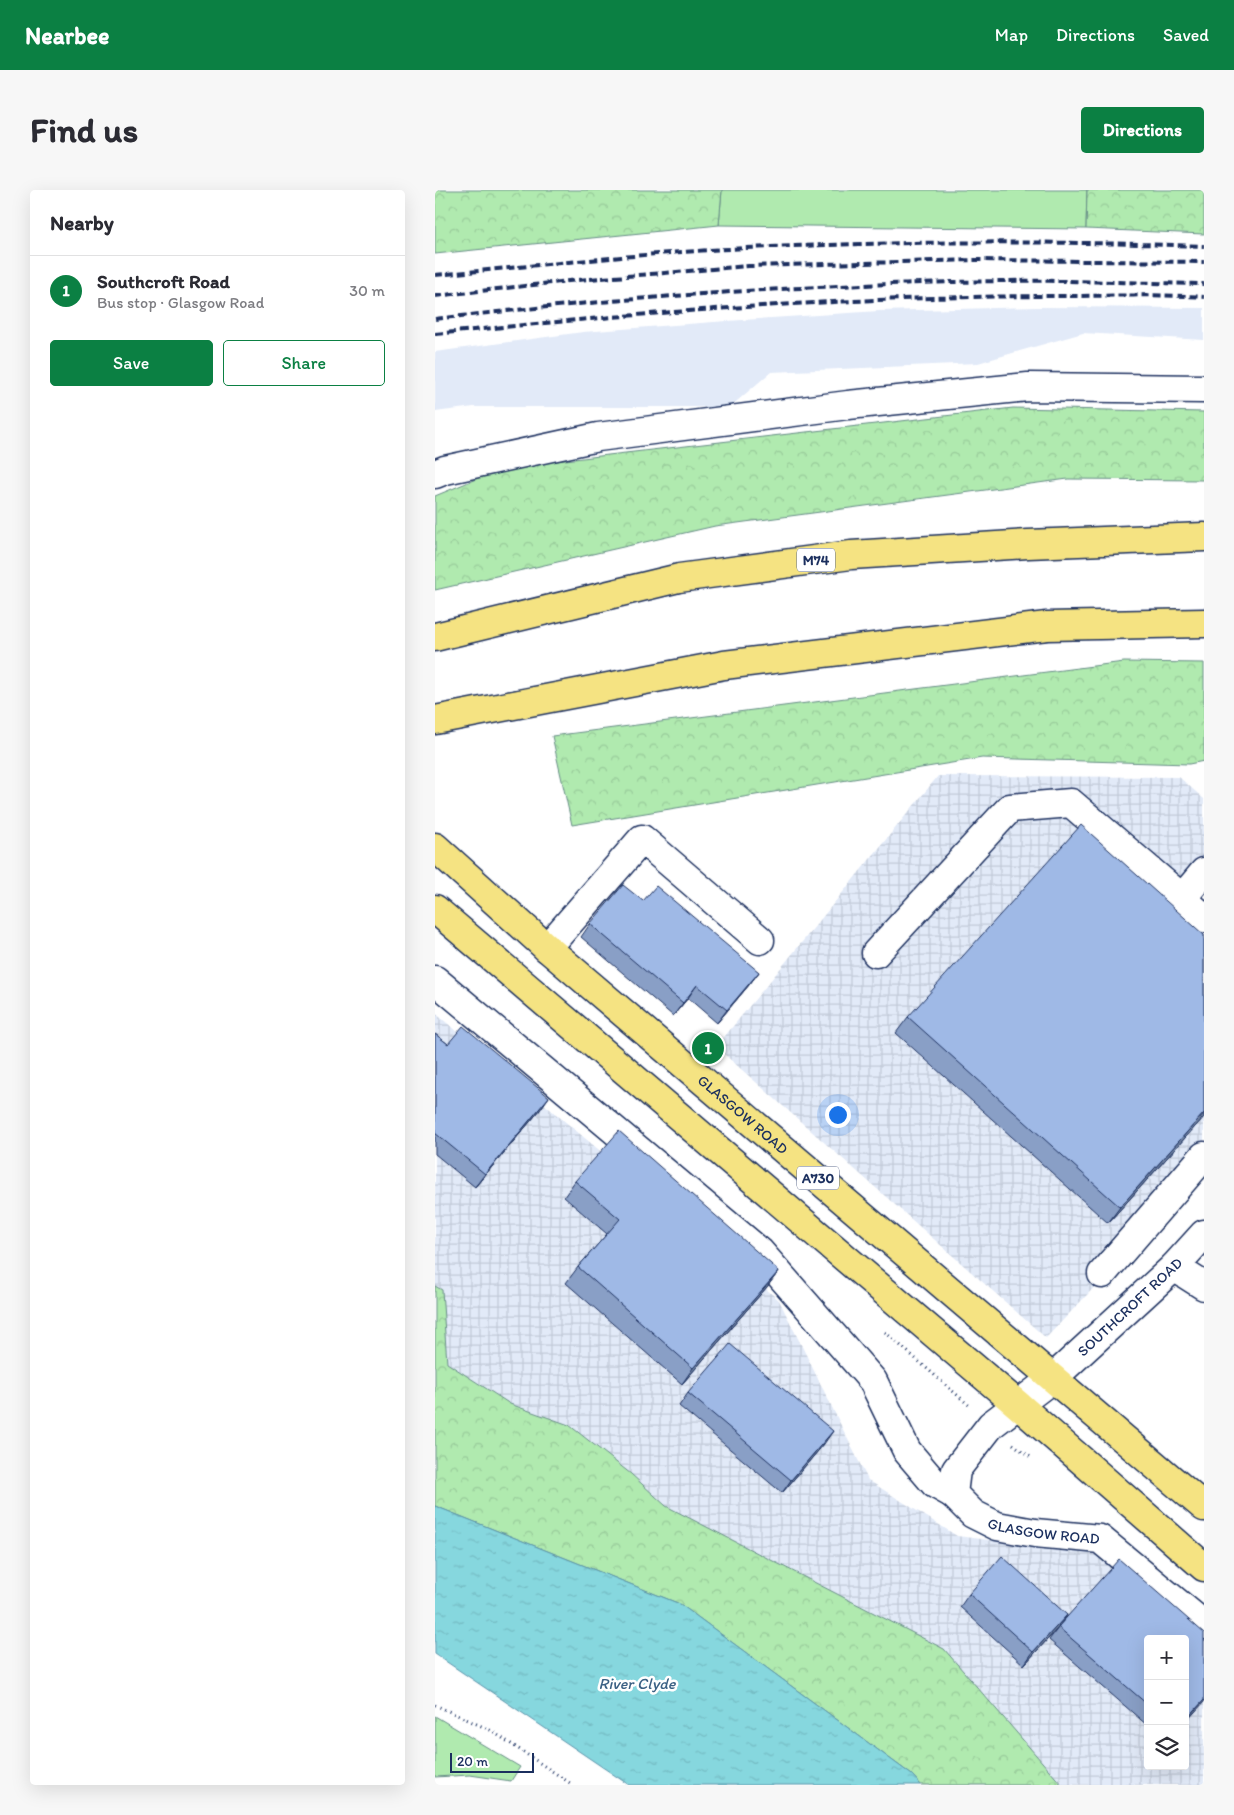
<!DOCTYPE html>
<html lang="en">
<head>
<meta charset="utf-8">
<style>
  :root { --surface:#fff; --page:#f7f7f7; --text:#2b2b33; --muted:#7c7c81; --line:#e1e1e2; --accent:#0b8043 }
  body { margin:0; font-family:Itim,sans-serif; background:var(--page); color:var(--text) }
  .controls { position:absolute; right:15px; bottom:15px; display:grid; overflow:hidden; border-radius:5px; box-shadow:0 5px 20px #0002 }
  .controls button { width:45px; height:45px; display:grid; place-items:center; padding:0; border:0; border-bottom:1px solid var(--line); background:var(--surface); color:var(--text); font:25px sans-serif }
  .scale { position:absolute; left:15px; bottom:12px; width:84px; box-sizing:border-box; padding-left:5px; border:2px solid #1b2f5e; border-top:0; font-size:14px; line-height:18px; white-space:nowrap; color:#1b2f5e; -webkit-text-stroke:4px #fff; paint-order:stroke }
  .you { position:absolute; left:402px; top:924px; width:18px; height:18px; margin:-12px; border:4px solid #fff; border-radius:50%; background:#1a73e8; box-shadow:0 0 0 8px #1a73e833 }
  .badge { display:grid; place-items:center; width:32px; height:32px; border-radius:50%; background:var(--accent); color:#fff; font-size:16px; font-weight:700 }
  .pin { position:absolute; translate:-50% -50%; border:2px solid #fff; box-shadow:0 1px 5px #0006 }
  .list { margin:0; padding:0; list-style:none }
  h2 { display:flex; justify-content:space-between; align-items:center; height:65px; margin:0; padding:0 20px; font-size:21px }
  h2 small { font-size:16px; font-weight:400; color:var(--muted) }
  .list li { display:grid; grid-template-columns:32px 1fr auto; gap:15px; align-items:center; box-sizing:border-box; height:70px; padding:0 20px; border-top:1px solid var(--line) }
  .list b { display:block; font-size:19px; white-space:nowrap }
  .list p { margin:0; font-size:16px; white-space:nowrap; color:var(--muted) }
  .list em { font-size:16px; font-style:normal; color:var(--muted) }
  .actions { display:flex; gap:10px; padding:15px 20px }
  .actions a { flex:1; padding:11px 0; border:1px solid var(--accent); border-radius:5px; text-align:center; font-size:18px; color:var(--accent) }
  .actions .main { background:var(--accent); color:#fff }
  .icon { flex:none; width:28px; height:28px; fill:none; stroke:currentColor; stroke-width:2; stroke-linecap:round; stroke-linejoin:round }
  .map { position:relative; flex:none; width:769px; height:1595px; overflow:hidden; border-radius:5px }
  header { display:flex; align-items:center; gap:30px; box-sizing:border-box; height:70px; padding:0 25px; background:var(--accent); color:#fff }
  header strong { font-size:24px }
  nav { display:flex; gap:28px; margin-inline-start:auto; font-size:18px }
  .intro { display:flex; align-items:center; justify-content:space-between; box-sizing:border-box; height:120px; padding:0 30px }
  h1 { margin:0; font-size:35px }
  .button { padding:12px 22px; border-radius:5px; background:var(--accent); color:#fff; font-size:18px; font-weight:700 }
  main { display:flex; gap:30px; padding:0 30px }
  aside { flex:1; background:var(--surface); border-radius:5px; box-shadow:0 5px 20px #0002 }
  .map>svg:first-child { display:block }
  .built { fill:#e2eaf8 }
  .industrial { fill:url(#industrial-grid); fill-rule:evenodd }
  .green { fill:#b0eaaf; stroke:#668c86 }
  .forest { fill:url(#forest-crowns); stroke:#668c86 }
  .water { fill:url(#water-ripples); stroke:#5b94ab }
  .lines { fill:none; stroke-linecap:round; stroke-linejoin:round }
  .minor-casing { stroke:#1b2f5e; stroke-width:31 }
  .major-casing { stroke:#1b2f5e; stroke-width:31 }
  .highway-casing { stroke:#1b2f5e; stroke-width:31 }
  .path { stroke:#1b2f5e; stroke-width:3; stroke-dasharray:1 4; stroke-linecap:butt }
  .minor { stroke:#fff; stroke-width:28 }
  .major { stroke:#f5e382; stroke-width:28 }
  .highway { stroke:#f5e382; stroke-width:28 }
  .rail { stroke:#1b2f5e; stroke-width:4; stroke-dasharray:8 4; stroke-linecap:butt }
  .wall { fill:#899fc6; stroke:#1b2f5e }
  .shaded-wall { fill:#6f82a1; stroke:#1b2f5e }
  .building { fill:#9fb9e6; stroke:#1b2f5e }
  .labels { text-anchor:middle; dominant-baseline:central; stroke-width:5; stroke-linejoin:round; paint-order:stroke }
  .shield { fill:#fff; stroke:#5f6d8e; stroke-width:1 }
  .shield-label { font-size:14px; font-weight:bold; fill:#1b2f5e }
  .street-label { font-size:15px; fill:#1b2f5e; stroke:#fff }
  .water-label { font-size:16px; font-style:italic; fill:#3b6184; stroke:#fff }
</style>
</head>
<body>
<header>
<strong>Nearbee</strong>
<nav><a>Map</a><a>Directions</a><a>Saved</a></nav>
</header>
<div class="intro"><h1>Find us</h1><a class="button">Directions</a></div>
<main>
<aside>
<h2>Nearby<small></small></h2>
<ul class="list">
<li><span class="badge">1</span><div><b>Southcroft Road</b><p>Bus stop · Glasgow Road</p></div><em>30 m</em></li>
</ul>
<div class="actions"><a class="main">Save</a><a>Share</a></div>
</aside>
<div class="map">
<svg width="769" height="1595" viewBox="0 0 769 1595">
  <defs>
    <pattern id="industrial-grid" width="8" height="8" patternUnits="userSpaceOnUse" patternTransform="scale(1.25)"><rect width="8" height="8" fill="#e2eaf8"/><path d="M0 4h8M4 0v8" fill="none" stroke="#c1c9d7"/></pattern>
    <pattern id="forest-crowns" width="20" height="18" patternUnits="userSpaceOnUse" patternTransform="scale(1.25)"><rect width="20" height="18" fill="#b0eaaf"/><path d="M2 6a3 3 0 1 1 6 0M12 15a3 3 0 1 1 6 0" fill="none" stroke="#97c999"/></pattern>
    <pattern id="water-ripples" width="26" height="14" patternUnits="userSpaceOnUse" patternTransform="scale(1.25)"><rect width="26" height="14" fill="#86d7de"/><path d="M2 4q2-2 4 0t4 0M15 11q2-2 4 0t4 0" fill="none" stroke="#73b9c1"/></pattern>
  </defs>
  <rect width="100%" height="100%" fill="#fff"/>
  <filter id="ink" filterUnits="userSpaceOnUse"><feTurbulence type="fractalNoise" baseFrequency=".02" numOctaves="2"/><feDisplacementMap in="SourceGraphic" scale="10" xChannelSelector="R" yChannelSelector="G"/><feConvolveMatrix kernelMatrix="1 2 1 2 8 2 1 2 1" color-interpolation-filters="sRGB"/></filter>
  <g filter="url(#ink)">
    <path class="built" d="M 601,117 L 769,118 L 769,150 L 648,143 L 543,173 L 336,182 L 295,217 L 39,217 L 0,222 L 0,162 L 148,142 L 292,131 L 444,121 Z"/>
    <path class="industrial" d="M 503,586 L 744,587 L 769,609 L 769,982 L 611,1148 L 281,857 Z
      M 0,823 L 344,1110 L 433,1290 L 522,1346 L 661,1363 L 769,1445 L 769,1595 L 627,1595 L 509,1459 L 231,1316 L 196,1284 L 134,1235 L 75,1214 L 12,1173 L 7,1100 L 0,1096 ZM 713,1449 L 750,1449 L 750,1576 L 713,1576 Z"/>
    <path class="green" d="M 287,0 L 652,0 L 651,39 L 284,35 Z
      M 0,1526 L 85,1577 L 76,1591 L 35,1585 L 0,1587 Z"/>
    <path class="forest" d="M 0,0 L 287,0 L 284,35 L 0,64 Z
      M 652,0 L 769,0 L 769,44 L 651,39 Z
      M 578,218 L 769,222 L 769,290 L 633,289 L 280,336 L 0,400 L 0,306 L 70,277 Z
      M 689,472 L 769,473 L 769,571 L 754,574 L 547,568 L 137,635 L 117,546 Z
      M 0,1096 L 7,1100 L 12,1173 L 75,1214 L 134,1235 L 196,1284 L 231,1316 L 509,1459 L 627,1595 L 486,1595 L 477,1585 L 245,1414 L 0,1316 Z"/>
    <path class="water" d="M 0,1316 L 245,1414 L 477,1585 L 486,1595 L 194,1595 L 0,1464 Z"/>
    <g class="lines">
      <g class="minor-casing">
        <g id="minor">
          <path d="M 0,284 L 10,280 L 163,247 L 413,215 L 593,197 L 769,199"/>
          <path d="M 769,682 L 747,708 L 769,728"/>
          <path d="M 112,758 L 207,649 L 325,750"/>
          <path d="M 441,763 L 575,618 L 636,613 L 747,708"/>
          <path d="M 0,790 L 325,1062 L 438,1191 L 472,1261 L 500,1294 L 518,1304"/>
          <path id="s1" d="M 769,1044 L 739,1077 L 618,1188 L 556,1235 L 521,1280 L 518,1304 L 538,1324 L 562,1336 L 600,1343 L 665,1349 L 769,1435"/>
          <path d="M 739,1077 L 769,1096"/>
          <path d="M 667,1084 L 769,966"/>
        </g>
      </g>
      <g class="major-casing">
        <g id="major">
          <path id="s2" d="M 0,657 L 112,758 L 769,1317"/>
          <path d="M 0,719 L 582,1214 L 769,1377"/>
        </g>
      </g>
      <g class="highway-casing">
        <path id="highway" d="M 0,447 L 244,388 L 416,365 L 593,354 L 769,347
          M 0,530 L 289,475 L 612,436 L 769,433"/>
      </g>
      <path class="path" d="M 450,1142 L 536,1217
        M 578,1254 L 597,1268
        M 0,1515 L 55,1540 L 138,1595"/>
      <use href="#minor" class="minor"/>
      <use href="#major" class="major"/>
      <use href="#highway" class="highway"/>
      <path class="rail" d="M 0,85 C 111,75 224,61 336,57 C 480,51 625,51 769,56
        M 0,106 L 143,90 L 314,76 L 540,70 L 769,72
        M 0,129 C 188,107 378,94 568,91 C 635,90 702,93 769,94
        M 0,144 C 209,122 419,106 630,106 C 676,106 723,104 769,107"/>
    </g>
    <path class="wall" d="M 208,711 L 324,782 L 314,795 L 282,833 L 253,808 L 238,826 L 146,747 L 155,734 Z
      M 769,745 L 769,927 L 673,1033 L 461,843 L 473,827 Z
      M 0,844 L 13,854 L 105,920 L 40,997 L 0,964 Z
      M 140,991 L 344,1081 L 332,1097 L 247,1194 L 131,1093 L 143,1077 L 172,1044 L 129,1007 Z
      M 253,1203 L 389,1254 L 347,1303 L 244,1216 Z
      M 534,1404 L 632,1425 L 624,1437 L 713,1449 L 713,1536 L 614,1450 L 623,1438 L 589,1475 L 525,1417 Z"/>
    <path class="shaded-wall" d="M 324,782 L 314,795 L 282,833 L 292,820 Z
      M 262,795 L 253,808 L 238,826 L 248,813 Z
      M 114,907 L 105,920 L 40,997 L 50,984 Z
      M 769,923 L 769,927 L 673,1033 L 685,1017 Z
      M 344,1081 L 332,1097 L 247,1194 L 258,1178 Z
      M 398,1241 L 389,1254 L 347,1303 L 356,1290 Z
      M 632,1425 L 623,1438 L 589,1475 L 598,1462 Z
      M 769,1510 L 769,1512 L 750,1533 L 750,1531 Z"/>
    <path class="building" d="M 646,635 L 769,745 L 769,923 L 685,1017 L 473,827 Z
      M 188,695 L 208,711 L 221,696 L 324,782 L 292,820 L 262,795 L 248,813 L 155,734 Z
      M 28,836 L 114,907 L 50,984 L 0,943 L 0,844 L 13,854 Z
      M 184,941 L 344,1081 L 258,1178 L 143,1077 L 185,1029 L 140,991 Z
      M 295,1154 L 398,1241 L 356,1290 L 253,1203 Z
      M 567,1366 L 632,1425 L 598,1462 L 534,1404 Z
      M 684,1369 L 769,1443 L 769,1510 L 750,1531 L 750,1449 L 713,1449 L 713,1515 L 623,1437 Z"/>
  </g>
  <g class="labels">
    <g class="shield">
      <rect x="362" y="358.5" width="38" height="23" rx="4"/>
      <rect x="362" y="976.5" width="42" height="23" rx="4"/>
    </g>
    <g class="shield-label">
      <text x="381" y="370">M74</text>
      <text x="383" y="988">A730</text>
    </g>
    <g class="street-label">
      <text stroke="none"><textPath href="#s2" startOffset="408">GLASGOW ROAD</textPath></text>
      <text transform="translate(695 1117) rotate(-43)">SOUTHCROFT ROAD</text>
      <text stroke="none"><textPath href="#s1" startOffset="470">GLASGOW ROAD</textPath></text>
    </g>
    <g class="water-label">
      <text x="202" y="1493">River Clyde</text>
    </g>
  </g>
</svg>
<div class="controls">
<button>+</button>
<button>−</button>
<button><svg class="icon" aria-label="layers" viewBox="0 0 24 24"><path d="M12 4l9 5-9 5-9-5zM3 14l9 5 9-5"/></svg></button>
</div>
<div class="scale">20 m</div>
<div class="you"></div>
<div class="pin badge" style="left:273px;top:858px">1</div>
</div>
</main>
</body>
</html>
